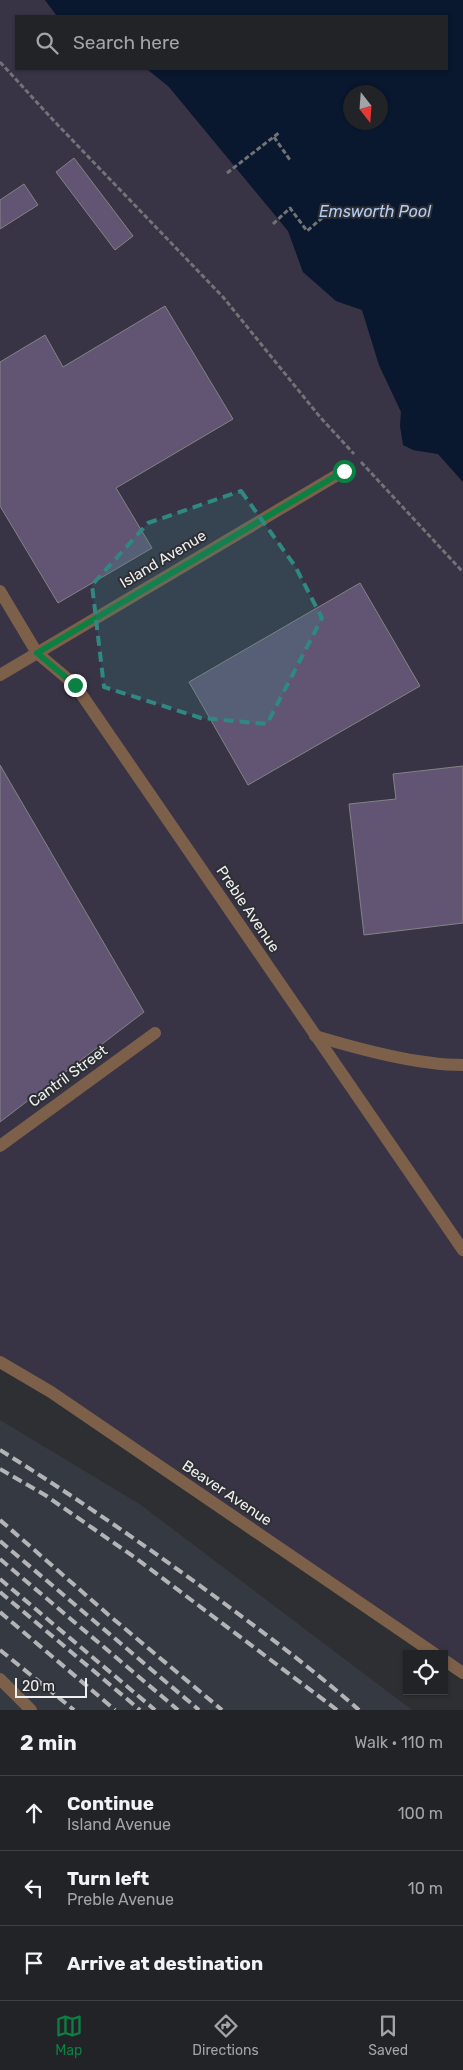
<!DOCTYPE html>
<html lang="en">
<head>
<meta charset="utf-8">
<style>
  :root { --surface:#222326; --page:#2a2b2e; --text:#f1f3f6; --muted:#a2a4a7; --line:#3f4043; --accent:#0b8043 }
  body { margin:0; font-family:Rubik,sans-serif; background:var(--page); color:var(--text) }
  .controls { position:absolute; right:15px; bottom:15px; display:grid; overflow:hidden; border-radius:0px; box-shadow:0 1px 4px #0004 }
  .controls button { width:45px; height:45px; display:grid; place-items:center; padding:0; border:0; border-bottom:1px solid var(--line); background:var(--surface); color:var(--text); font:25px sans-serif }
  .compass { position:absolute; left:343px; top:85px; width:45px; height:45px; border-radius:50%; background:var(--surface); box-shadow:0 1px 4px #0004; rotate:163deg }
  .scale { position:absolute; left:15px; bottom:12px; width:72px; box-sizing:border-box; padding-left:5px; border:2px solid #eeeff1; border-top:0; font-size:14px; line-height:18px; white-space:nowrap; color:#eeeff1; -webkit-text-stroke:4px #2e2f32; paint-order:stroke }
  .stop { position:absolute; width:15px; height:15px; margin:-11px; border:4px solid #0b8043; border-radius:50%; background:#fff }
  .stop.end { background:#0b8043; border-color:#fff; box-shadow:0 1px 5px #0008 }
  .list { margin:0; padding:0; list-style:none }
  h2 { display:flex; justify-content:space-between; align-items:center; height:65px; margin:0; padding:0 20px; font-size:21px }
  h2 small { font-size:16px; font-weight:400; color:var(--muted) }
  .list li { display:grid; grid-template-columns:32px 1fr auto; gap:15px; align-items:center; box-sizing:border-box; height:75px; padding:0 20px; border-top:1px solid var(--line) }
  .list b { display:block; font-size:19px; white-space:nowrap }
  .list p { margin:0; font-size:16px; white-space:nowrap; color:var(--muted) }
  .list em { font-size:16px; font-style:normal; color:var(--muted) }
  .icon { flex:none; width:28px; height:28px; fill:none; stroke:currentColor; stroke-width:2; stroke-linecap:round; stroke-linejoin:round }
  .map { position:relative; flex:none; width:463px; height:1710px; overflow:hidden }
  .search { position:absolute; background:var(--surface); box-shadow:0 1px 4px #0004; left:15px; right:15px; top:15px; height:55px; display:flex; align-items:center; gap:12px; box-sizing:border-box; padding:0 18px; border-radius:0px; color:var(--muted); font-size:19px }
  .sheet { height:290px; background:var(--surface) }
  nav { display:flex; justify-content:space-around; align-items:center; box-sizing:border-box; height:70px; border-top:1px solid var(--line); background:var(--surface); font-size:14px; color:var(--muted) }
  nav a { display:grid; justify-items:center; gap:2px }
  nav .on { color:var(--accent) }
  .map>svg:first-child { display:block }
  .built { fill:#353941 }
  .industrial { fill:#383445 }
  .water { fill:#09172f; fill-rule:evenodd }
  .building { fill:#615573; stroke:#848386 }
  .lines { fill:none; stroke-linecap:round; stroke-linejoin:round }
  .path { stroke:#727376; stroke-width:3; stroke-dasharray:5 2.5; stroke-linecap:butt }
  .service { stroke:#7d604a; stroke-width:12 }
  .minor { stroke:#7d604a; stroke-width:12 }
  .tertiary { stroke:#7d604a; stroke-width:12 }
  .rail { stroke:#b3b4b6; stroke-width:4; stroke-dasharray:10 5; stroke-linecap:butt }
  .route { stroke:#0b8043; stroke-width:6 }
  .marked { fill:#308882; fill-opacity:0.2; stroke:#308882; stroke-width:4; stroke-dasharray:10 6; stroke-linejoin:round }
  .labels { text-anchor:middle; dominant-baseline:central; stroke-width:4; stroke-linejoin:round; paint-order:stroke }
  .street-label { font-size:15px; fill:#eeeff1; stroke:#2e2f32 }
  .water-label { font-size:16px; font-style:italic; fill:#b3cdf6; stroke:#2e2f32 }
</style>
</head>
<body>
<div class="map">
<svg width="463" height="1710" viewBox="0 0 463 1710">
  <rect width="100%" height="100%" fill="#2e2f32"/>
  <path class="built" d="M 0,1420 L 141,1505 L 412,1710 L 0,1710 Z"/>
  <path class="industrial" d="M 0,0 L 45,0 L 57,16 L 16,16 L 16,69 L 147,69 L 169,86 L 288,231 L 303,272 L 336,301 L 362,310 L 379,365 L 401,412 L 400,426 L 413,450 L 438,454 L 463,482 L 463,1673 L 444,1660 L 444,1654 L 435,1654 L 0,1362 Z"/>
  <path class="water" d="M 45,0 L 463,0 L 463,482 L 438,454 L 413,450 L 403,445 L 400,426 L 401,412 L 379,365 L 362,310 L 336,301 L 303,272 L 288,231 L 169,87 L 147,69 L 447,69 L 447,16 L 57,16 ZM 350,92 L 380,92 L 380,122 L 350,122 Z"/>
  <path class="building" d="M 74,158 L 133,236 L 115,250 L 56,172 Z
    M 24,184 L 38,205 L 0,229 L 0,200 Z
    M 165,306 L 233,419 L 116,488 L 152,548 L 58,603 L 0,506 L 0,362 L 45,335 L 63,367 Z
    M 360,583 L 420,686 L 248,785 L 189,682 Z
    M 0,765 L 144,1012 L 0,1122 Z
    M 463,766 L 463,923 L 364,935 L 349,804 L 396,799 L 393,774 Z"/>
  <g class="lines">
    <path class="path" d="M 0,62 L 54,121 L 223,297 L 320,417 L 354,454
      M 274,137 L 290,160
      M 227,173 L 280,132
      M 273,224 L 290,208 L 307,231 L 322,218
      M 361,462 L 463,572"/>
    <path class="service" d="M 315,1036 C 359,1049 417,1065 463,1065
      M 0,1679 L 31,1710"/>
    <path class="minor" d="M 0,591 L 37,653 L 75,685 L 463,1250
      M 0,675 L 344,471
      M 0,1146 L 155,1033"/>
    <path class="tertiary" d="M 0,1362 L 51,1392 L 435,1654
      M 444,1660 L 463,1673"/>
    <path class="rail" d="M 0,1450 C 77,1498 152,1550 225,1604 C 271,1638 316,1672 359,1710
      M 0,1469 L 45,1495 L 137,1559 L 337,1710
      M 0,1520 L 111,1617 L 222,1710
      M 0,1541 L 199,1710
      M 0,1559 L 178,1710
      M 0,1579 L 155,1710
      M 0,1592 L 140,1710
      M 0,1612 L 115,1710
      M 0,1650 L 74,1710"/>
  </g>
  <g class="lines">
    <path class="route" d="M 75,685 L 37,653 L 344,471"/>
  </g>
  <path class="marked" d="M 241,491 L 295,566 L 322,618 L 267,724 L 201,718 L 104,687 L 92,585 L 148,523 Z"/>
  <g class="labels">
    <g class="street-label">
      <text transform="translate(163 559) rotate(-31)">Island Avenue</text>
      <text transform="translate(248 909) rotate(56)">Preble Avenue</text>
      <text transform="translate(68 1076) rotate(-36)">Cantril Street</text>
      <text transform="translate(227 1493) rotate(34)">Beaver Avenue</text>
    </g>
    <g class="water-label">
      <text x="375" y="211">Emsworth Pool</text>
    </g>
  </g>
</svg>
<div class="controls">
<button><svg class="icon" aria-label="locate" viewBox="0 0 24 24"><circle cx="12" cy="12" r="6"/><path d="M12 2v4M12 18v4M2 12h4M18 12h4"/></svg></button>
</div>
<svg class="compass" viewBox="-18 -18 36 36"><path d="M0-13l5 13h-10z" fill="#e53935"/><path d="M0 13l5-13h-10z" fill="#a2a4a7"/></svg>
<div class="scale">20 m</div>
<div class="stop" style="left:344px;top:471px"></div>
<div class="stop end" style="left:75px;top:685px"></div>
<div class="search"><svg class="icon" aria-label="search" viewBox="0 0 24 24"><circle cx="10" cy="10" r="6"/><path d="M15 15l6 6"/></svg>Search here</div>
</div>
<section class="sheet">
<h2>2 min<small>Walk · 110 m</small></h2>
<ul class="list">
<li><svg class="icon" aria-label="ahead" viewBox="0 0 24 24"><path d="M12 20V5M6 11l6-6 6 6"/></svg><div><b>Continue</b><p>Island Avenue</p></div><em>100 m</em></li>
<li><svg class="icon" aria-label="left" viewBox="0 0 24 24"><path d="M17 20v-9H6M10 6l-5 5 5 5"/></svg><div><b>Turn left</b><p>Preble Avenue</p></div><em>10 m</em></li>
<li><svg class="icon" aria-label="arrive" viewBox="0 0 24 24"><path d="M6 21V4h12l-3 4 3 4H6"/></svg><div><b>Arrive at destination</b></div></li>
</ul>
</section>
<nav>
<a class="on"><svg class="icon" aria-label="map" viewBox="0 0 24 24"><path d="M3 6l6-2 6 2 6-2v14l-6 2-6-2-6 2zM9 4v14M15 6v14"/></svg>Map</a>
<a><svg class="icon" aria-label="directions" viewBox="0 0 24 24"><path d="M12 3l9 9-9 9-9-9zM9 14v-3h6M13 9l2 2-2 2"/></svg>Directions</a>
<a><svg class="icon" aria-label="saved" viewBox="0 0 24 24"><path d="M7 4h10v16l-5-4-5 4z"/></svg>Saved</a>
</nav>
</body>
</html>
